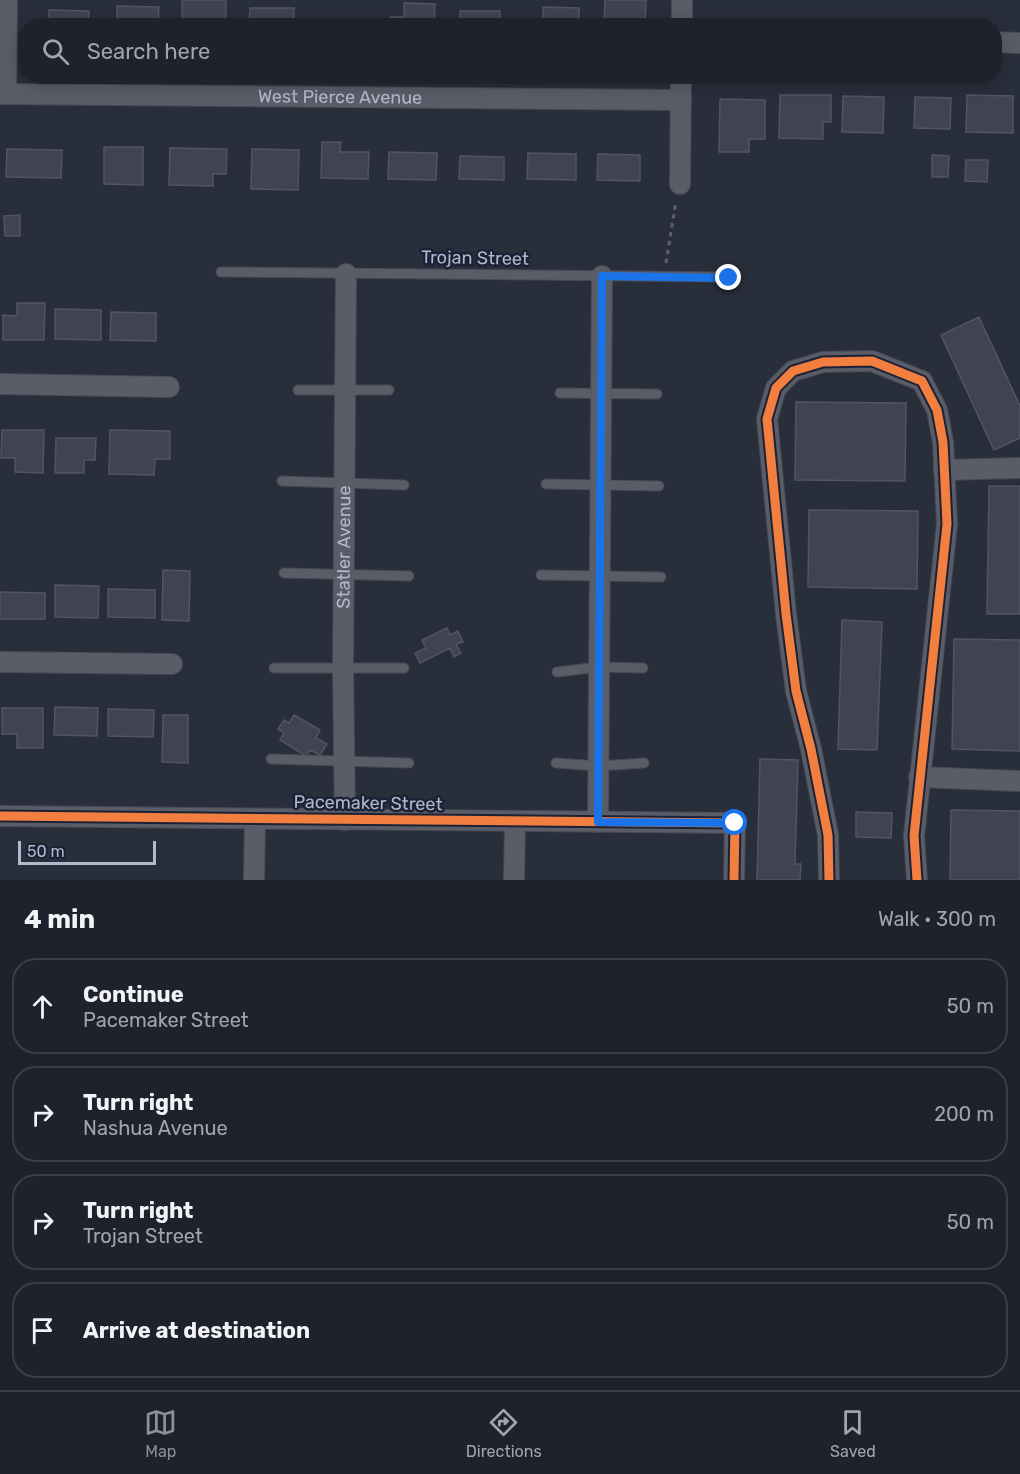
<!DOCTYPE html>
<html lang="en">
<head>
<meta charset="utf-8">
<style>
  :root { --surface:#1f222c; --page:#2c2f38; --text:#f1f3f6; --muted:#a1a4a9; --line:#3c3f48; --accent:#8c9099 }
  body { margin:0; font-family:Rubik,sans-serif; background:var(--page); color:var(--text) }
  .scale { position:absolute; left:18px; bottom:15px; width:138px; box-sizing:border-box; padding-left:6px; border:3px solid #b3b8cc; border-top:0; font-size:16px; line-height:21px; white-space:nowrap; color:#b3b8cc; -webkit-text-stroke:4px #1c2236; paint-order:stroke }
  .stop { position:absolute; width:18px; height:18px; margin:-14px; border:4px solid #1a73e8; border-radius:50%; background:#fff }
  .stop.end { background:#1a73e8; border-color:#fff; box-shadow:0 2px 6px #0008 }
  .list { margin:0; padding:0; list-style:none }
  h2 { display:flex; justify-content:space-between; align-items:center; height:78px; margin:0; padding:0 24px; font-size:26px }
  h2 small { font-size:20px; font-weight:400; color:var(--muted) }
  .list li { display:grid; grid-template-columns:39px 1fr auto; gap:18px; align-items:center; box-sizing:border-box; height:96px; margin:0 12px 12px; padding:0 12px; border:2px solid var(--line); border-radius:24px }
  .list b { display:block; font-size:22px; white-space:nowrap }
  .list p { margin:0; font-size:20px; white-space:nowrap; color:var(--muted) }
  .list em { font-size:20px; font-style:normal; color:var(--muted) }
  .icon { flex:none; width:33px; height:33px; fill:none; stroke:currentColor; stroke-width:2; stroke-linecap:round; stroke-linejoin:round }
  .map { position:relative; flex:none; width:1020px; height:880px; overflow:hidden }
  .search { position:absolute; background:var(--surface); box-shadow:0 3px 15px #0003; left:18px; right:18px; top:18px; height:66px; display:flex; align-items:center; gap:15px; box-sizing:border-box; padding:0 21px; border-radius:24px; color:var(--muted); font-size:22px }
  .sheet { height:510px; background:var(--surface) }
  nav { display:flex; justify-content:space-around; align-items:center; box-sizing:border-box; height:84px; border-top:2px solid var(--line); background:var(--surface); font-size:16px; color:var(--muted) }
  nav a { display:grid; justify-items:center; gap:3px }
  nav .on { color:var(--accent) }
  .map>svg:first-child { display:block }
  .building { fill:#414450; stroke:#515562; stroke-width:1.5 }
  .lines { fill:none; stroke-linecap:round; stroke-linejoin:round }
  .service-casing { stroke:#464a54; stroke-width:11 }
  .minor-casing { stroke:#464a54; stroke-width:22 }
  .path { stroke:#5c616a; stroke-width:3; stroke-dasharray:4.5 4.5; stroke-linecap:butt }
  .service { stroke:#5a5d68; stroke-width:9 }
  .minor { stroke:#5a5d68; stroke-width:20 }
  .cycleway-casing { stroke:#1c2236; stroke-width:13 }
  .cycleway { stroke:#f27e40; stroke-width:9 }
  .route { stroke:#1a73e8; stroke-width:8 }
  .labels { text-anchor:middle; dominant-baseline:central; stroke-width:5; stroke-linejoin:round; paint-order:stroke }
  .street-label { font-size:18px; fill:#b3b8cc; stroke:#1c2236 }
</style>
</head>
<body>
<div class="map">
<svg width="1020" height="880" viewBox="0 0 1020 880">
  <rect width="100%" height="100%" fill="#292e3b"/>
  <path class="building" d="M 182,0 L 226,0 L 226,26 L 182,25 Z
    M 605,0 L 646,0 L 645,26 L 604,26 Z
    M 404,3 L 435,4 L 434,26 L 390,26 L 390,17 L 404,17 Z
    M 117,6 L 159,7 L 158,26 L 117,26 Z
    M 543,7 L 579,8 L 579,26 L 543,26 Z
    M 250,8 L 294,8 L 294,26 L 249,26 Z
    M 49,10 L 89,11 L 88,26 L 49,26 Z
    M 460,11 L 500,11 L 500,26 L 460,26 Z
    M 780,95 L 831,95 L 831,122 L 823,122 L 823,139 L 779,138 Z
    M 967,95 L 1013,96 L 1013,133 L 966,132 Z
    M 843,96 L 884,97 L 883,133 L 842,132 Z
    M 915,97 L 951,98 L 950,129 L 914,128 Z
    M 720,99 L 765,100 L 765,139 L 749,139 L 749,152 L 719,152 Z
    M 322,142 L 341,142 L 340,152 L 369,152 L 368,179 L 321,178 Z
    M 104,147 L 143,147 L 143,185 L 104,184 Z
    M 170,148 L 227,149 L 226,174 L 213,174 L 213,186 L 169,185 Z
    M 7,149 L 62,150 L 61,178 L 6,177 Z
    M 252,149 L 299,150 L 298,190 L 251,189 Z
    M 389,152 L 437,153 L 436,180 L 388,179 Z
    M 528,153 L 576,154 L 576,180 L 527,179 Z
    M 598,154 L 640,155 L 640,181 L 597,180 Z
    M 932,155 L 949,156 L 948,177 L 932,177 Z
    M 460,156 L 504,157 L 504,180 L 459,179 Z
    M 966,160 L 988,160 L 987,182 L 965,181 Z
    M 20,215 L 20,236 L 5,236 L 4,216 Z
    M 17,303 L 45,303 L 44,340 L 3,340 L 3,315 L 17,316 Z
    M 55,309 L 101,310 L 101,340 L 55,339 Z
    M 111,312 L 156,313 L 156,341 L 110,340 Z
    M 979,317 L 1020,406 L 1020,438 L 994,450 L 941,335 Z
    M 796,402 L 906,403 L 905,481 L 795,480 Z
    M 2,430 L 44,430 L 43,473 L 15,472 L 15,458 L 1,458 Z
    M 110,430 L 170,431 L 170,459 L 155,459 L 154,475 L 109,474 Z
    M 56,438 L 96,438 L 95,460 L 84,460 L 84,473 L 55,473 Z
    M 989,486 L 1020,486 L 1020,614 L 987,614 Z
    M 809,510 L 918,511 L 917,589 L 808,587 Z
    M 163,570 L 190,571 L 189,621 L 162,620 Z
    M 55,585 L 99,586 L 98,618 L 55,617 Z
    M 108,589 L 155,590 L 155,618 L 108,617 Z
    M 0,592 L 45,593 L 45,619 L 0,619 Z
    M 842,620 L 882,622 L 877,750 L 838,749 Z
    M 447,628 L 450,635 L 458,631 L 463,642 L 456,644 L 461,653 L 454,657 L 450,648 L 420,663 L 415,653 L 426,648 L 422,640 Z
    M 954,639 L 1020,640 L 1020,751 L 952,749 Z
    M 55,707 L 98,708 L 97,736 L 54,735 Z
    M 2,708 L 43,708 L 43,748 L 17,748 L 17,734 L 2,734 Z
    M 108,709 L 154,710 L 153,737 L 108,736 Z
    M 163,715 L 188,715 L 188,763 L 162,762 Z
    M 294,715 L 320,730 L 316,738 L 327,744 L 320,755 L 310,750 L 306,756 L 280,740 L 284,733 L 278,729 L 284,720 L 289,723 Z
    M 760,759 L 798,760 L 795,864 L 801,864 L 800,880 L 757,880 Z
    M 951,810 L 1020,811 L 1020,880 L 950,880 Z
    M 856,812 L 892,813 L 891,838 L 856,837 Z"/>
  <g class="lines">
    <g class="service-casing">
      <path id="service" d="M 221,272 L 729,277
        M 298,390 L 389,390
        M 560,393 L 657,394
        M 282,481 L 404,485
        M 546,484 L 659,486
        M 284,573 L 409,576
        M 541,575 L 661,577
        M 274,668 L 404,668
        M 557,672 L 599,667 L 643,668
        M 271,759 L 409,763
        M 556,763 L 599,766 L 644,763"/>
    </g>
    <g class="minor-casing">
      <g id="minor">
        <path d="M 682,26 L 682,0"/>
        <path d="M 994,42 L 1020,43"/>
        <path id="s1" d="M 0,94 L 681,100"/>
        <path d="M 6,94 L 7,0"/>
        <path d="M 680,184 L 681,76"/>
        <path d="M 0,384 L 169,387"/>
        <path d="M 944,470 L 1020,468"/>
        <path d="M 0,662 L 172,664"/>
        <path d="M 919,777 L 1020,781"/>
        <path d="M 0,816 L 735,823 L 734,880"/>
        <path id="s2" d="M 345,820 L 343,668 L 346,274"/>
        <path d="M 598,822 L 602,276"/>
        <path d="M 254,880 L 255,819"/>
        <path d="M 514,880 L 515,821"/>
        <path d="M 829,880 L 828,835 L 811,749 L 796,691 L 786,614 L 767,419 L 776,388 L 793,371 L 823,362 L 872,361 L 922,381 L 937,410 L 943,442 L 947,524 L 914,836 L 917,880"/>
      </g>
    </g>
    <path class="path" d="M 666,263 L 676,201"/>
    <use href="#service" class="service"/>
    <use href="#minor" class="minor"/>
    <g class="cycleway-casing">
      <path id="cycleway" d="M 0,816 L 735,823 L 734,880
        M 829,880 L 828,835 L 811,749 L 796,691 L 786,614 L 767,419 L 776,388 L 793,371 L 823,362 L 872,361 L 922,381 L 937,410 L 943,442 L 947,524 L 914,836 L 917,880"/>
    </g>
    <use href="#cycleway" class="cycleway"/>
  </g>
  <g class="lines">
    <path class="route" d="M 729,278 L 602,276 L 598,822 L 735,823"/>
  </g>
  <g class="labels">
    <g class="street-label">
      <text stroke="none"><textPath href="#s1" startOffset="340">West Pierce Avenue</textPath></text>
      <text transform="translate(475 258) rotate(1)">Trojan Street</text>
      <text stroke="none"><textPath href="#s2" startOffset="273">Statler Avenue</textPath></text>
      <text transform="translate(368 803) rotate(1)">Pacemaker Street</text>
    </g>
  </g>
</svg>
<div class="scale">50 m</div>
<div class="stop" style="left:735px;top:823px"></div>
<div class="stop end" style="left:729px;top:278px"></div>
<div class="search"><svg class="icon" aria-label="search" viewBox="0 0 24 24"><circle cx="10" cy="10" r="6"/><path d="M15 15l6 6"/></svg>Search here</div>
</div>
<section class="sheet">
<h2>4 min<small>Walk · 300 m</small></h2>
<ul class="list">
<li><svg class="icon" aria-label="ahead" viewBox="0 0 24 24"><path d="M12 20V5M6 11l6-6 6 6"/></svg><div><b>Continue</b><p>Pacemaker Street</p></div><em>50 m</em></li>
<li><svg class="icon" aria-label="right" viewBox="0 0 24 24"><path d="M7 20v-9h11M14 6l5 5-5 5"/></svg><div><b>Turn right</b><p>Nashua Avenue</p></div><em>200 m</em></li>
<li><svg class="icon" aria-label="right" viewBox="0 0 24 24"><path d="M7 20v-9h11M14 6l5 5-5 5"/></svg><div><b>Turn right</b><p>Trojan Street</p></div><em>50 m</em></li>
<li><svg class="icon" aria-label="arrive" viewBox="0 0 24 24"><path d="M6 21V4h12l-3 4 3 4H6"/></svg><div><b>Arrive at destination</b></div></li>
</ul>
</section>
<nav>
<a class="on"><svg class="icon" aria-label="map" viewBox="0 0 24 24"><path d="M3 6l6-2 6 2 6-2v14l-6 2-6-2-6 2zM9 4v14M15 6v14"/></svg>Map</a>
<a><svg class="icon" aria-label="directions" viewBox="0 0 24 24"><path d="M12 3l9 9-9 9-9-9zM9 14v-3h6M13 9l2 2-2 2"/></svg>Directions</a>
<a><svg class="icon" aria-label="saved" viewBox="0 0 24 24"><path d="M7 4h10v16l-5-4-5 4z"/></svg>Saved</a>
</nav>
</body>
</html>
